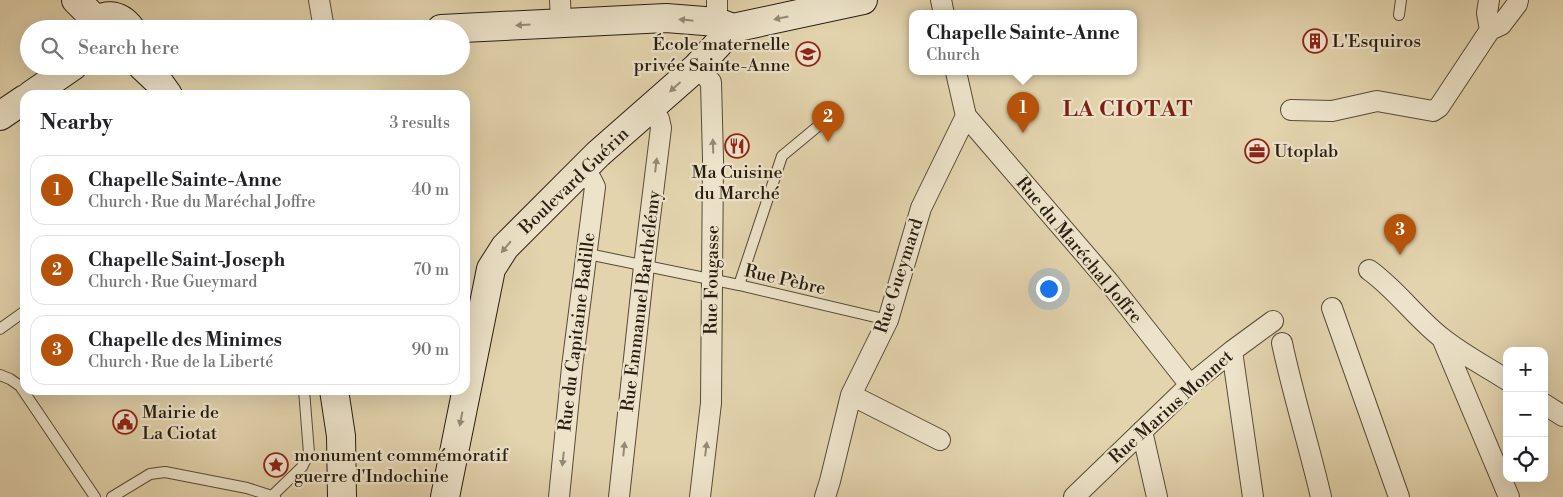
<!DOCTYPE html>
<html lang="en">
<head>
<meta charset="utf-8">
<style>
  :root { --surface:#fff; --page:#f2f2f2; --text:#202124; --muted:#757577; --line:#e0e0e0; --accent:#b45309 }
  body { margin:0; font-family:"Libre Bodoni",serif; background:var(--page); color:var(--text) }
  .controls { position:absolute; right:15px; bottom:15px; display:grid; overflow:hidden; border-radius:10px; box-shadow:0 5px 20px #0002 }
  .controls button { width:45px; height:45px; display:grid; place-items:center; padding:0; border:0; border-bottom:1px solid var(--line); background:var(--surface); color:var(--text); font:25px sans-serif }
  .you { position:absolute; left:1048px; top:288px; width:18px; height:18px; margin:-12px; border:4px solid #fff; border-radius:50%; background:#1a73e8; box-shadow:0 0 0 8px #1a73e833 }
  .badge { display:grid; place-items:center; width:32px; height:32px; border-radius:50%; background:var(--accent); color:#fff; font-size:16px; font-weight:700 }
  .pin { position:absolute; translate:-50% -41px; filter:drop-shadow(0 1px 2px #0008) }
  .pin::after { content:''; position:absolute; top:26px; width:18px; height:15px; background:inherit; clip-path:polygon(0 0,100% 0,50% 100%) }
  .popup { position:absolute; left:909px; top:10px; width:228px; height:65px; box-sizing:border-box; display:grid; place-content:center; border-radius:10px; background:var(--surface); filter:drop-shadow(0 1px 4px #0005); font-size:16px; white-space:nowrap; color:var(--muted) }
  .popup b { font-size:19px; color:var(--text) }
  .popup::after { content:''; position:absolute; left:50%; top:100%; margin-left:-10px; border:10px solid transparent; border-top-color:var(--surface) }
  .list { margin:0; padding:0; list-style:none }
  h2 { display:flex; justify-content:space-between; align-items:center; height:65px; margin:0; padding:0 20px; font-size:21px }
  h2 small { font-size:16px; font-weight:400; color:var(--muted) }
  .list li { display:grid; grid-template-columns:32px 1fr auto; gap:15px; align-items:center; box-sizing:border-box; height:70px; margin:0 10px 10px; padding:0 10px; border:1px solid var(--line); border-radius:15px }
  .list b { display:block; font-size:19px; white-space:nowrap }
  .list p { margin:0; font-size:16px; white-space:nowrap; color:var(--muted) }
  .list em { font-size:16px; font-style:normal; color:var(--muted) }
  .icon { flex:none; width:28px; height:28px; fill:none; stroke:currentColor; stroke-width:2; stroke-linecap:round; stroke-linejoin:round }
  .map { position:relative; flex:none; width:1563px; height:497px; overflow:hidden }
  .search { position:absolute; background:var(--surface); box-shadow:0 5px 20px #0002; left:20px; top:20px; width:450px; height:55px; display:flex; align-items:center; gap:12px; box-sizing:border-box; padding:0 18px; border-radius:28px; color:var(--muted); font-size:19px }
  .panel { position:absolute; background:var(--surface); box-shadow:0 5px 20px #0002; left:20px; top:90px; width:450px; height:305px; border-radius:15px }
  .map>svg:first-child { display:block }
  .lines { fill:none; stroke-linecap:round; stroke-linejoin:round }
  .lane-casing { stroke:#574b38; stroke-width:12 }
  .street-casing { stroke:#574b38; stroke-width:22 }
  .secondary-casing { stroke:#281d10; stroke-width:30 }
  .lane { stroke:#ede3ca; stroke-width:10 }
  .street { stroke:#ede3ca; stroke-width:20 }
  .secondary { stroke:#ede3ca; stroke-width:28 }
  .oneway { fill:#948a76 }
  .labels { text-anchor:middle; dominant-baseline:central; stroke-width:4.5; stroke-linejoin:round; paint-order:stroke }
  .poi-label { font-size:18px; fill:#281d10; stroke:#ede3ca; text-anchor:start }
  .street-label { font-size:18px; fill:#281d10; stroke:#ede3ca }
  .district-label { font-size:22px; font-weight:bold; letter-spacing:1px; fill:#7a1f14; stroke:#ede3ca }
</style>
</head>
<body>
<div class="map">
<svg width="1563" height="497" viewBox="0 0 1563 497">
  <rect width="100%" height="100%" fill="#e3d4ae"/>
  <filter id="stains"><feTurbulence type="fractalNoise" baseFrequency=".004" numOctaves="4"/><feColorMatrix values="0 0 0 0 .2 0 0 0 0 .09 0 0 0 0 .02 0 0 0 .5 -.17"/></filter>
  <radialGradient id="worn" r=".72"><stop offset=".6" stop-color="#630" stop-opacity="0"/><stop offset="1" stop-color="#630" stop-opacity=".3"/></radialGradient>
  <g class="lines">
    <g class="lane-casing">
      <path id="lane" d="M 1399,15 L 1401,0
        M 587,252 L 593,255 L 739,285 L 888,320
        M 739,285 L 782,156 L 817,127
        M 0,329 L 25,311
        M 0,375 L 10,379 L 20,386 L 95,497
        M 273,495 L 302,467 L 309,453 L 304,390
        M 112,497 L 150,474 L 165,472 L 247,488 L 275,497"/>
    </g>
    <g class="street-casing">
      <path id="street" d="M 319,0 L 324,29
        M 560,0 L 561,22
        M 941,0 L 944,14
        M 1489,0 L 1487,13 L 1490,30
        M 717,22 L 717,0
        M 697,67 L 711,82 L 713,159 L 711,403 L 700,497
        M 956,72 L 966,116 L 1108,281 L 1190,385
        M 1291,110 L 1332,111 L 1377,101 L 1433,111 L 1439,107 L 1490,30 L 1501,25 L 1517,4 L 1518,0
        M 1369,270 C 1396,289 1416,318 1442,338 C 1462,354 1485,366 1507,380
        M 1332,308 L 1399,497
        M 1442,338 L 1509,497
        M 1282,343 C 1293,395 1309,445 1321,497
        M 1232,351 L 1253,497
        M 851,395 L 940,440
        M 1544,404 L 1563,416
        M 1142,431 L 1157,497
        M 559,497 L 572,367 L 595,187 L 591,179 L 583,171
        M 619,497 L 644,266 L 661,128 L 659,119 L 651,109
        M 825,497 L 830,481 L 851,395 L 888,320 L 921,208 L 966,116
        M 1074,497 L 1190,385 L 1232,351 L 1273,321"/>
    </g>
    <g class="secondary-casing">
      <path id="secondary" d="M 76,0 L 97,21
        M 91,29 C 101,10 120,14 131,29
        M 441,29 L 666,18 L 717,22 L 733,28
        M 142,66 L 158,81 L 168,95
        M 31,95 L 73,66
        M 0,116 L 25,99
        M 334,390 L 341,436 L 342,497
        M 445,497 L 491,269 L 505,247 L 598,154 L 697,67 L 733,28 L 863,0"/>
    </g>
    <use href="#lane" class="lane"/>
    <use href="#street" class="street"/>
    <use href="#secondary" class="secondary"/>
  </g>
  <defs><path id="oneway-solid" d="M-6-.8H1V-3.2L6.5 0L1 3.2V.8H-6Z" transform="scale(1.25)"/></defs>
  <g class="oneway">
    <use href="#oneway-solid" transform="translate(781 18) rotate(168)"/>
    <use href="#oneway-solid" transform="translate(686 20) rotate(-174)"/>
    <use href="#oneway-solid" transform="translate(523 25) rotate(177)"/>
    <use href="#oneway-solid" transform="translate(675 87) rotate(138)"/>
    <use href="#oneway-solid" transform="translate(713 146) rotate(-92)"/>
    <use href="#oneway-solid" transform="translate(656 165) rotate(-83)"/>
    <use href="#oneway-solid" transform="translate(506 247) rotate(130)"/>
    <use href="#oneway-solid" transform="translate(461 419) rotate(101)"/>
    <use href="#oneway-solid" transform="translate(624 449) rotate(-84)"/>
    <use href="#oneway-solid" transform="translate(706 449) rotate(-83)"/>
    <use href="#oneway-solid" transform="translate(563 459) rotate(96)"/>
  </g>
  <defs>
    <g id="building-ring" transform="scale(1.25)"><circle r="9.5" fill="#ede3ca" stroke="#8f2418" stroke-width="1.5"/><path d="M-4-6H4V6H1V3H-1V6H-4ZM-2.5-4.3h1.7v1.8h-1.7ZM.8-4.3h1.7v1.8H.8ZM-2.5-1h1.7V.8h-1.7ZM.8-1h1.7V.8H.8Z" fill="#8f2418"/></g>
    <g id="school-ring" transform="scale(1.25)"><circle r="9.5" fill="#ede3ca" stroke="#8f2418" stroke-width="1.5"/><path d="M0-5L7-2L0 1L-7-2ZM-4 1L0 2.5L4 1V4Q0 6-4 4Z" fill="#8f2418"/></g>
    <g id="restaurant-ring" transform="scale(1.25)"><circle r="9.5" fill="#ede3ca" stroke="#8f2418" stroke-width="1.5"/><path d="M-5-6h1v4h1v-4h1v4h1v-4h1v5L-1.5 .5V6h-2V.5L-5-1ZM5-6V6H3V1.5H1.5Q1.5-4 5-6Z" fill="#8f2418"/></g>
    <g id="office-ring" transform="scale(1.25)"><circle r="9.5" fill="#ede3ca" stroke="#8f2418" stroke-width="1.5"/><path d="M-6-3h4V-5.5h4V-3h4V5H-6ZM-1-4.5V-3h2v-1.5ZM-6 0V1H6V0Z" fill="#8f2418"/></g>
    <g id="civic-ring" transform="scale(1.25)"><circle r="9.5" fill="#ede3ca" stroke="#8f2418" stroke-width="1.5"/><path d="M-.6-6.5H3V-4.5H.6V-3L4-1V1h2V6H-6V1h2V-1L-.6-3ZM-1.2 2.5V6h2.4V2.5Z" fill="#8f2418"/></g>
    <g id="sight-ring" transform="scale(1.25)"><circle r="9.5" fill="#ede3ca" stroke="#8f2418" stroke-width="1.5"/><path d="M0-6L1.8-2.2L6-1.7L2.9 1.2L3.7 5.4L0 3.3L-3.7 5.4L-2.9 1.2L-6-1.7L-1.8-2.2Z" fill="#8f2418"/></g>
  </defs>
  <g fill-rule="evenodd">
    <use href="#building-ring" x="1315" y="41"/>
    <use href="#school-ring" x="808" y="54"/>
    <use href="#restaurant-ring" x="737" y="146"/>
    <use href="#office-ring" x="1257" y="151"/>
    <use href="#civic-ring" x="125" y="422"/>
    <use href="#sight-ring" x="276" y="465"/>
  </g>
  <g class="labels">
    <g class="poi-label">
      <text x="1332" y="41">L'Esquiros</text>
      <text x="790" y="44" text-anchor="end">École maternelle<tspan x="790" dy="21">privée Sainte-Anne</tspan></text>
      <text x="1274" y="151">Utoplab</text>
      <text x="737" y="172" text-anchor="middle">Ma Cuisine<tspan x="737" dy="21">du Marché</tspan></text>
      <text x="142" y="412">Mairie de<tspan x="142" dy="21">La Ciotat</tspan></text>
      <text x="294" y="455">monument commémoratif<tspan x="294" dy="21">guerre d'Indochine</tspan></text>
    </g>
    <g class="street-label">
      <text transform="translate(574 181) rotate(-44)">Boulevard Guérin</text>
      <text transform="translate(1079 250) rotate(50)">Rue du Maréchal Joffre</text>
      <text transform="translate(899 276) rotate(-72)">Rue Gueymard</text>
      <text transform="translate(712 280) rotate(-89)">Rue Fougasse</text>
      <text transform="translate(785 280) rotate(13)">Rue Pèbre</text>
      <text transform="translate(641 301) rotate(-83)">Rue Emmanuel Barthélémy</text>
      <text transform="translate(577 332) rotate(-83)">Rue du Capitaine Badille</text>
      <text transform="translate(1171 407) rotate(-42)">Rue Marius Monnet</text>
    </g>
    <g class="district-label">
      <text x="1128" y="109">LA CIOTAT</text>
    </g>
  </g>
  <rect width="100%" height="100%" filter="url(#stains)"/>
  <rect width="100%" height="100%" fill="url(#worn)"/>
</svg>
<div class="controls">
<button>+</button>
<button>−</button>
<button><svg class="icon" aria-label="locate" viewBox="0 0 24 24"><circle cx="12" cy="12" r="6"/><path d="M12 2v4M12 18v4M2 12h4M18 12h4"/></svg></button>
</div>
<div class="you"></div>
<div class="pin badge" style="left:1023px;top:133px">1</div>
<div class="popup"><b>Chapelle Sainte-Anne</b>Church</div>
<div class="pin badge" style="left:828px;top:142px">2</div>
<div class="pin badge" style="left:1400px;top:255px">3</div>
<div class="search"><svg class="icon" aria-label="search" viewBox="0 0 24 24"><circle cx="10" cy="10" r="6"/><path d="M15 15l6 6"/></svg>Search here</div>
<section class="panel">
<h2>Nearby<small>3 results</small></h2>
<ul class="list">
<li><span class="badge">1</span><div><b>Chapelle Sainte-Anne</b><p>Church · Rue du Maréchal Joffre</p></div><em>40 m</em></li>
<li><span class="badge">2</span><div><b>Chapelle Saint-Joseph</b><p>Church · Rue Gueymard</p></div><em>70 m</em></li>
<li><span class="badge">3</span><div><b>Chapelle des Minimes</b><p>Church · Rue de la Liberté</p></div><em>90 m</em></li>
</ul>
</section>
</div>
</body>
</html>
